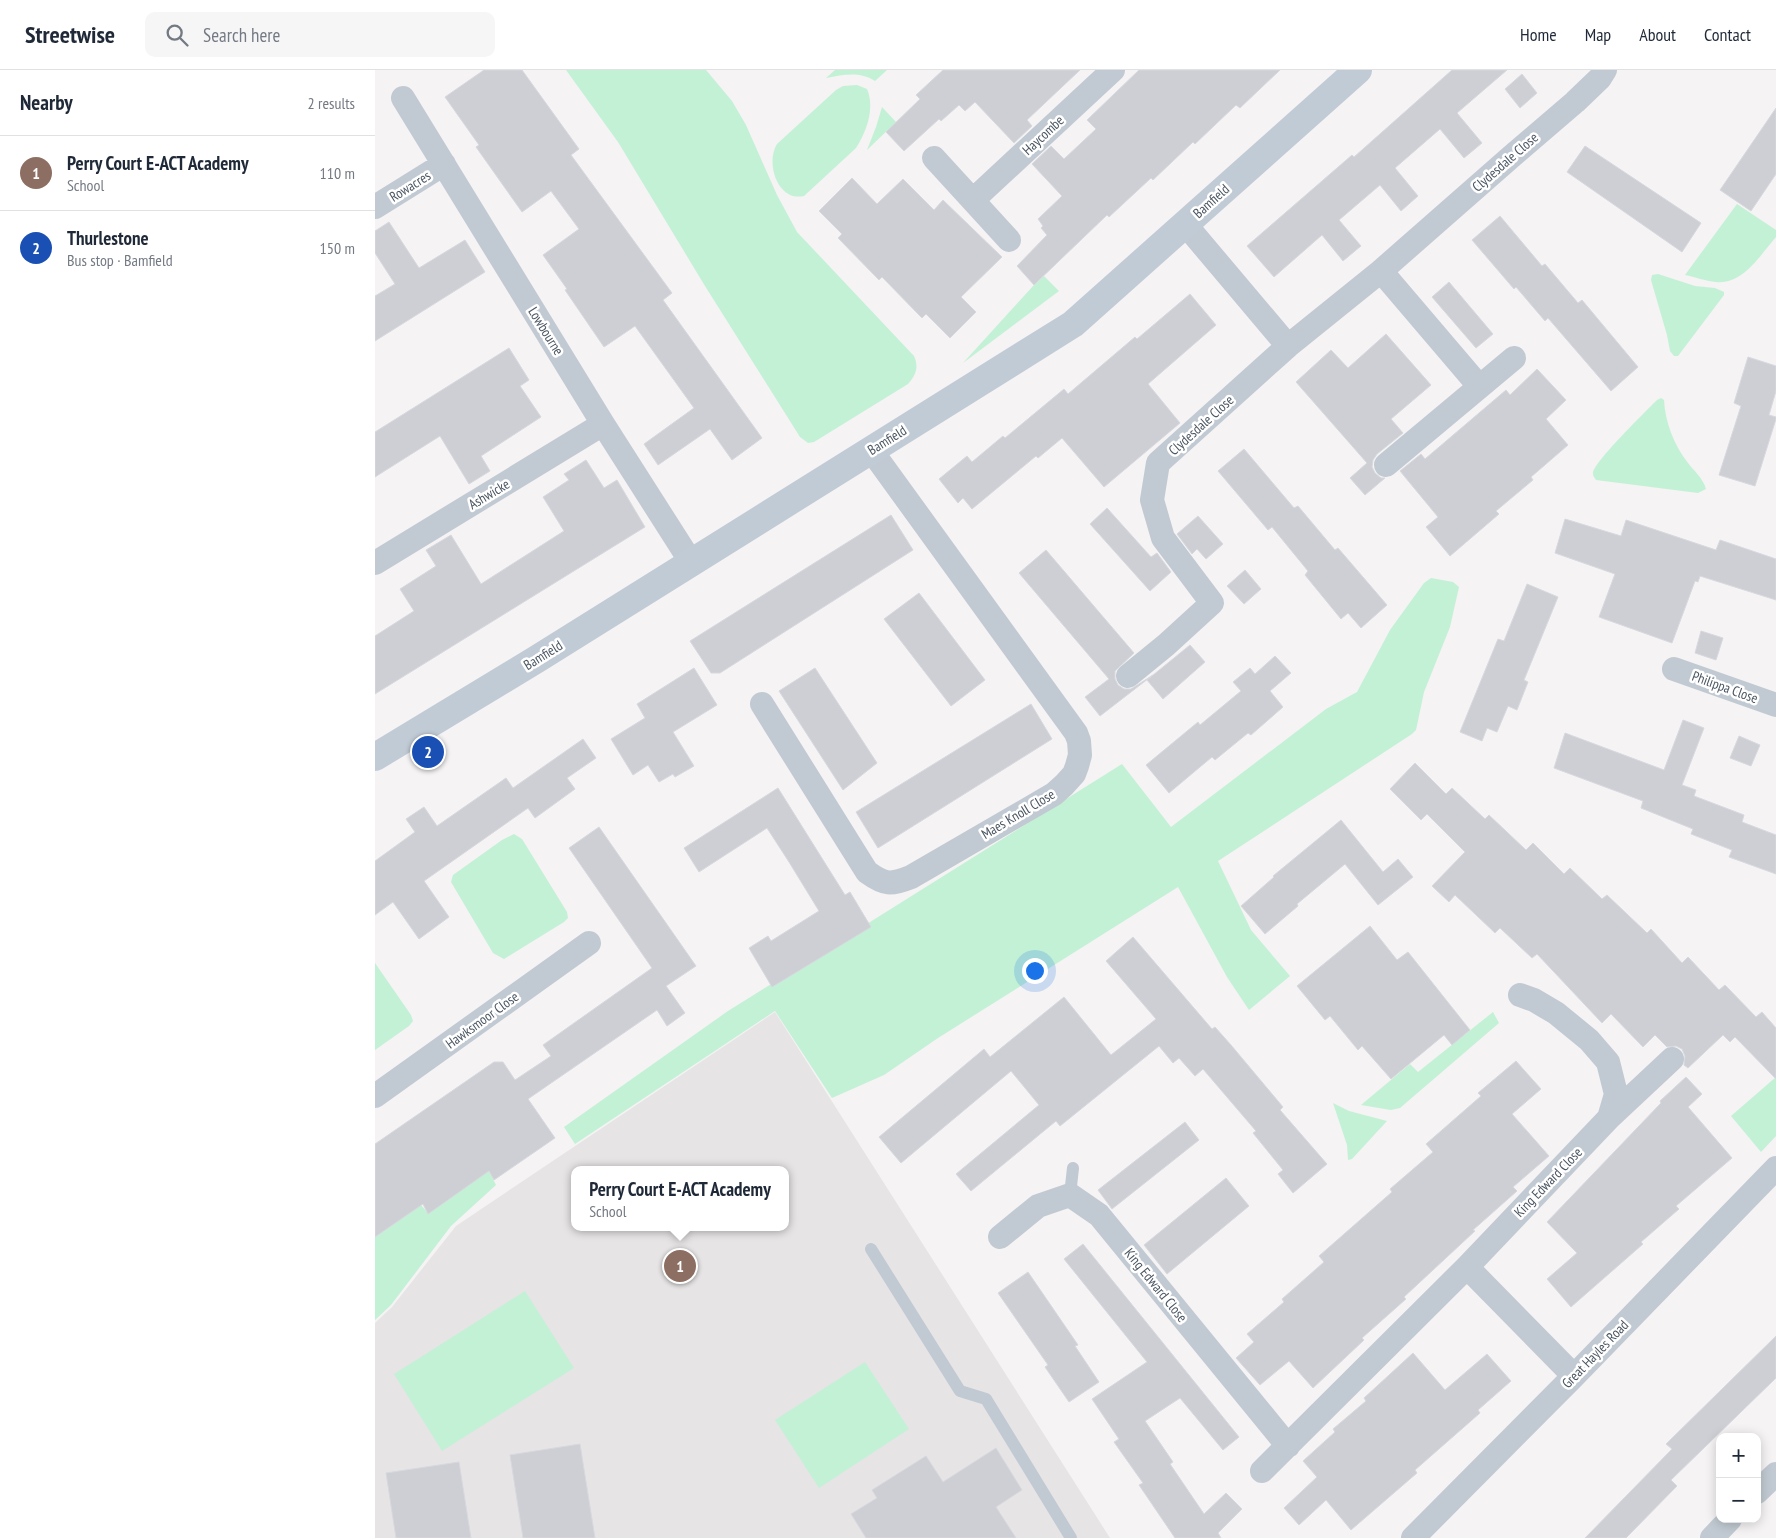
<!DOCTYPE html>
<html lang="en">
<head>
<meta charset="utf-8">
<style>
  :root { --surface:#fff; --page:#f6f6f7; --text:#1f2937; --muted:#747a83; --line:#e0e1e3; --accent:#b45309 }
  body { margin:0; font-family:"PT Sans Narrow",sans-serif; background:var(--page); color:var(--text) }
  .controls { position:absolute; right:15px; bottom:15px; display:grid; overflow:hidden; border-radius:10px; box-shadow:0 2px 12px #0003 }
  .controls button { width:45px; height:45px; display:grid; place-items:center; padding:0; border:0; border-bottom:1px solid var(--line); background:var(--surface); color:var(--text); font:25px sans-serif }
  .you { position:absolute; left:659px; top:900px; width:18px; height:18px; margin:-12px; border:4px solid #fff; border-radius:50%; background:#1a73e8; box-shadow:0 0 0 8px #1a73e833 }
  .badge { display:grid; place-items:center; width:32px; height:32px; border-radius:50%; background:var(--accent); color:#fff; font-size:16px; font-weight:700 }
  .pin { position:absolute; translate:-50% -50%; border:2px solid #fff; box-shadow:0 1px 5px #0006 }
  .popup { position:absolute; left:196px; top:1096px; width:218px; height:65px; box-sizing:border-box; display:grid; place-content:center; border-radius:10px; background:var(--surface); filter:drop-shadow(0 1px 4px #0005); font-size:16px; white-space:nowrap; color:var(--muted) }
  .popup b { font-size:19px; color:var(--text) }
  .popup::after { content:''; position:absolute; left:50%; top:100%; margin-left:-10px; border:10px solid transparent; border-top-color:var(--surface) }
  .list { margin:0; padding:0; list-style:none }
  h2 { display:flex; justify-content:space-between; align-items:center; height:65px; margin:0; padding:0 20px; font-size:21px }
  h2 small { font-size:16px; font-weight:400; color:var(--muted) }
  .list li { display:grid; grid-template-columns:32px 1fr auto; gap:15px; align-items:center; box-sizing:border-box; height:75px; padding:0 20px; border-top:1px solid var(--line) }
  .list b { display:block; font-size:19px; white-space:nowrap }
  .list p { margin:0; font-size:16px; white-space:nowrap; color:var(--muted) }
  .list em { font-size:16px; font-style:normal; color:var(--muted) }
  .icon { flex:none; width:28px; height:28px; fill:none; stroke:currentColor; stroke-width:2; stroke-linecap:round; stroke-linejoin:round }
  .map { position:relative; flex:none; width:1401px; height:1468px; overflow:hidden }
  header { display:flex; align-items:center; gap:30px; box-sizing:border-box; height:70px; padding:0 25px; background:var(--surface); border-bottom:1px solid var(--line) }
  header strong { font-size:24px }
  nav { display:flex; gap:28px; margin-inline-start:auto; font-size:18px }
  .search { width:350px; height:45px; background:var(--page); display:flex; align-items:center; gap:12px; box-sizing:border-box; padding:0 18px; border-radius:10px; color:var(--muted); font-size:19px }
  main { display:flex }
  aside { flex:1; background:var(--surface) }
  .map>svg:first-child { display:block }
  .education { fill:#e6e4e5; fill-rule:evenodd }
  .green { fill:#c3f1d5 }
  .building { fill:#cdcfd5; stroke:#d7d9de }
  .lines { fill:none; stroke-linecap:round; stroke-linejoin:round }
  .lane { stroke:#c1cad2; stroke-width:12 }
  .street { stroke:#c1cad2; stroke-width:24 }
  .secondary { stroke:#c1cbd6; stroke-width:28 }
  .labels { text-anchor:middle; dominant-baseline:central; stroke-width:5; stroke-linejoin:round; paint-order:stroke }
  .street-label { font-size:14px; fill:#4a5661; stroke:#fff }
</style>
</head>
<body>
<header>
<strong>Streetwise</strong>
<div class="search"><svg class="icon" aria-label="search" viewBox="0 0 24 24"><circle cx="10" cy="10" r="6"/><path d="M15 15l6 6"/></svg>Search here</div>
<nav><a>Home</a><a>Map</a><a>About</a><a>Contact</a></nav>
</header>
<main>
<aside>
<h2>Nearby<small>2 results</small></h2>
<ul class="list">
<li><span class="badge" style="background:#8d6e63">1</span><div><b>Perry Court E-ACT Academy</b><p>School</p></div><em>110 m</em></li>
<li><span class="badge" style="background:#1a4fb4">2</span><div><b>Thurlestone</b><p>Bus stop · Bamfield</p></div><em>150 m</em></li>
</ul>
</aside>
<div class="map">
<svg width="1401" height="1468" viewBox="0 0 1401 1468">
  <rect width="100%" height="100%" fill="#f5f3f3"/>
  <path class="education" d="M 400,942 L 735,1468 L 0,1468 L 0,1253 L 17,1237 L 81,1156 ZM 200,1100 L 410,1100 L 410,1157 L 200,1157 Z"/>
  <path class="green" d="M 191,0 L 331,0 L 357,31 L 371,55 L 402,125 L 422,162 L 539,286 C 544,297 541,305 533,314 L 439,372 L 433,373 L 425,367 L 330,216 L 243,72 Z
    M 460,0 L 512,0 L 500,11 C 484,1 469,5 451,8 Z
    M 482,15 L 492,19 C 500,38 492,61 481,78 L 429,126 C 403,132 390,93 402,74 L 461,20 L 468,16 Z
    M 507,37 L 521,52 L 492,80 L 501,57 Z
    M 1362,134 L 1401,160 L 1401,167 C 1385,185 1368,215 1341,212 C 1330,211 1320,207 1310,205 Z
    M 1283,204 L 1320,216 L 1340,218 L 1349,222 L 1349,225 L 1303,286 L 1299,286 L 1295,281 L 1292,265 L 1276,210 L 1277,205 Z
    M 669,206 L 684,221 L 588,293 L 659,215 Z
    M 1286,328 L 1289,330 C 1290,352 1299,375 1313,393 C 1319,401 1328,408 1331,419 L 1323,423 L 1221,410 C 1219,407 1218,406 1218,403 C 1218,393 1271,341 1282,330 Z
    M 1056,508 L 1078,512 L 1084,517 L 1075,557 L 1049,622 L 1041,660 L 1037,664 L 843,791 L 876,860 L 915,906 L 874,940 L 852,907 L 803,817 L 563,968 L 509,1005 L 457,1028 L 400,941 L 200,1074 L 189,1057 L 353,941 L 747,694 L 796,757 L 951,639 L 982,622 L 1015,560 L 1049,513 Z
    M 139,764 L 147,769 L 192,842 L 193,848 L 189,852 L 129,889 L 118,883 L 76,812 L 78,805 L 127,770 Z
    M 0,893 L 36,945 L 38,951 L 34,956 L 0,980 Z
    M 1118,942 L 1124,953 L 1025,1038 L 1016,1040 L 986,1035 L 1035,994 L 1043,1002 Z
    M 1401,1007 L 1401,1066 L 1386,1082 L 1356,1046 Z
    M 958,1033 L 974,1041 L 1012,1051 L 977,1089 L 973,1090 L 972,1075 Z
    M 114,1101 L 121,1115 L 76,1156 L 16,1235 L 0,1250 L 0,1167 L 46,1135 L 53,1143 Z
    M 150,1221 L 199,1298 L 67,1381 L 19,1304 Z
    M 490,1292 L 534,1359 L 444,1418 L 400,1350 Z"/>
  <path class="building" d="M 109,0 L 147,0 L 204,79 L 196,85 L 297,223 L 288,230 L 387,368 L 357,390 L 335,359 L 283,395 L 269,374 L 319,338 L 260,256 L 229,277 L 190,220 L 192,219 L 168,185 L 204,159 L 176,121 L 147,142 L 101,77 L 104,75 L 70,27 Z
    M 568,0 L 705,0 L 652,50 L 657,56 L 639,73 L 600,32 L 590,41 L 584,35 L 566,51 L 564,49 L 529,81 L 511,62 L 545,29 L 541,25 Z
    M 764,0 L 905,0 L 865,38 L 861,35 L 820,74 L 818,72 L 778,110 L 776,108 L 734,147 L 732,145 L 659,215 L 642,196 L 672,165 L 666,158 L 668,156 L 663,149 L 687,126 L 657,94 L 676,76 L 689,89 L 721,59 L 712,50 Z
    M 1077,0 L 1132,0 L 1082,43 L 1107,73 L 1089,88 L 1065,59 L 1020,98 L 1043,126 L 1026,141 L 1005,115 L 964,150 L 986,176 L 968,191 L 947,165 L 899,207 L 872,176 L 977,85 L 979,87 Z
    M 1147,4 L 1162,23 L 1145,38 L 1130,19 Z
    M 1401,38 L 1401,104 L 1376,141 L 1345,120 Z
    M 1210,76 L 1326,153 L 1307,182 L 1192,102 Z
    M 477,108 L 502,134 L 528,109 L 559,140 L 568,130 L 627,187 L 586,227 L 601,242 L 575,268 L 551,244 L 547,248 L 507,207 L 504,210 L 463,168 L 467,164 L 444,141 Z
    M 1125,146 L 1167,196 L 1170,194 L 1203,233 L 1207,230 L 1263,297 L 1236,321 L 1173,248 L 1170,251 L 1141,217 L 1139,219 L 1097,170 Z
    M 14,152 L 44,198 L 90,170 L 110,202 L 0,271 L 0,226 L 20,214 L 0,183 L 0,161 Z
    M 1074,212 L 1118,264 L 1101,278 L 1057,227 Z
    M 815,224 L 841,255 L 773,314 L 805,353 L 729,417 L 687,368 L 663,388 L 661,386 L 597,439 L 588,428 L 583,433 L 564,409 L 592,386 L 597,392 L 628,366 L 630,368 L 689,319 L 693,324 L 760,267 L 762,269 Z
    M 1011,264 L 1056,315 L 1016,349 L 1028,363 L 1002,384 L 998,390 L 997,397 L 1000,403 L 1006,408 L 1010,408 L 990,425 L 975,408 L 992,393 L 921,312 L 956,280 L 973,298 Z
    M 134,278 L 154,310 L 145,316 L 166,347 L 106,386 L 115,401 L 94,414 L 65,366 L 0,407 L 0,362 Z
    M 1373,287 L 1401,296 L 1401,321 L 1394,345 L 1401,347 L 1401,349 L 1380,416 L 1344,405 L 1366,336 L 1359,333 Z
    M 1162,299 L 1191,330 L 1171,349 L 1193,375 L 1156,407 L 1158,410 L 1121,441 L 1124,444 L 1075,486 L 1051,457 L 1063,447 L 1025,401 L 1046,384 L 1050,389 L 1131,320 L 1135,325 Z
    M 869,379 L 919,438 L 923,436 L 960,480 L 963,478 L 1012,535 L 986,558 L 973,543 L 966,549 L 930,505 L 933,501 L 897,457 L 893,460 L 843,401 Z
    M 211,390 L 229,418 L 242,410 L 270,457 L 0,624 L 0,566 L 39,541 L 25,519 L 61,496 L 51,480 L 76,465 L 106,514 L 189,461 L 168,427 L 194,410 L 189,404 Z
    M 732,438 L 776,487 L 782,483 L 796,502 L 775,521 L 715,454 Z
    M 516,445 L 538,480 L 345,603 L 336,603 L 315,571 Z
    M 823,446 L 848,474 L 831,489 L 822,479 L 817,484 L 802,464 Z
    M 1190,449 L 1246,466 L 1251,450 L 1341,480 L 1345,470 L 1401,489 L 1401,530 L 1325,506 L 1323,512 L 1320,511 L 1297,573 L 1224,547 L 1240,504 L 1180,483 Z
    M 671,480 L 759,583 L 740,601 L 740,609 L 743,615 L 749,619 L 756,619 L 778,605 L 725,646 L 710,627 L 734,609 L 644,503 Z
    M 870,500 L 886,519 L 869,534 L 852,516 Z
    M 1152,514 L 1183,527 L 1149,610 L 1153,612 L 1142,640 L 1133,636 L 1122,662 L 1112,658 L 1107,671 L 1085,662 L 1123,569 L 1129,571 Z
    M 544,523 L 610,610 L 576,636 L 509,549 Z
    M 1326,561 L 1348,568 L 1341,590 L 1320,583 Z
    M 815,575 L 830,592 L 788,629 L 772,610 Z
    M 900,586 L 916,603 L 895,621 L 908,637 L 876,665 L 873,663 L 840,690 L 837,687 L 794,723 L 771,695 L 823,652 L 825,655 L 866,621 L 858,612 L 875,598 L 880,604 Z
    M 319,598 L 342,635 L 298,662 L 319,696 L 300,707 L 298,704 L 284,712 L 273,695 L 258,705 L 236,669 L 270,648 L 262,634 Z
    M 440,598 L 502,693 L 468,720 L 404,621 Z
    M 656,634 L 677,669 L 503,778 L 481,742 Z
    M 1308,650 L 1329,658 L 1307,715 L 1321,720 L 1319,726 L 1369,745 L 1367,752 L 1401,765 L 1401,804 L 1354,787 L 1357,780 L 1316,764 L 1318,759 L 1266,738 L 1268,731 L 1179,698 L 1190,663 L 1289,700 Z
    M 1364,666 L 1385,675 L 1376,696 L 1355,688 Z
    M 208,669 L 221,688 L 192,708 L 200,719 L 160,748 L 153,738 L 49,811 L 74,847 L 44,869 L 18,832 L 0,845 L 0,791 L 40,762 L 31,749 L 49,737 L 62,756 L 131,708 L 138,718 Z
    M 1040,693 L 1071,724 L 1077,718 L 1110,749 L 1114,745 L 1151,780 L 1158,773 L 1189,804 L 1195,798 L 1227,829 L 1232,825 L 1272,863 L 1276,859 L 1307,893 L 1313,887 L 1344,920 L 1350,915 L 1381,947 L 1387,942 L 1401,958 L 1401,1009 L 1360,967 L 1355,972 L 1348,965 L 1313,998 L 1309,995 L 1310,986 L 1307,979 L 1301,976 L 1292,977 L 1280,965 L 1268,977 L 1236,944 L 1227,953 L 1162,884 L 1157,888 L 1125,858 L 1120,863 L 1080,825 L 1074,832 L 1057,816 L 1090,782 L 1052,744 L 1046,750 L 1015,719 Z
    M 403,718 L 470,825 L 475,822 L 496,857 L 397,917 L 374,878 L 393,866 L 396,871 L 444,841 L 414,792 L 392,758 L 324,802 L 309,778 Z
    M 966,750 L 1008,802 L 1023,789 L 1038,807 L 1003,835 L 970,794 L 922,834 L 923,836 L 890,864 L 866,836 L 899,807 L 898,806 Z
    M 224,757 L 321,896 L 291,916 L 310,943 L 292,956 L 282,940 L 153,1029 L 180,1068 L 119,1110 L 114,1101 L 53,1144 L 48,1134 L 0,1167 L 0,1074 L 119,992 L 128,992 L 140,1010 L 176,986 L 168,975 L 277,898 L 194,778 Z
    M 995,856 L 1022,890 L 1033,882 L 1095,960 L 1077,975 L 1069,965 L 1016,1009 L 987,976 L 983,980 L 955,946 L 950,950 L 922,916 Z
    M 758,867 L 837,959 L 840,957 L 856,975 L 908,1037 L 905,1040 L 952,1094 L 918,1123 L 903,1104 L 908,1100 L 878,1063 L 881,1061 L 828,999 L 820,1006 L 804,988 L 798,993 L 784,976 L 685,1056 L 681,1051 L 596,1121 L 581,1104 L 664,1035 L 636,1001 L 526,1093 L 504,1067 L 609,979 L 615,987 L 689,927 L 736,985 L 781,949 L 731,891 Z
    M 1141,991 L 1166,1019 L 1137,1044 L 1174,1086 L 1138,1117 L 1142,1121 L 1098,1160 L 1100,1161 L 1029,1227 L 1031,1229 L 987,1268 L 989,1270 L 938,1318 L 914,1291 L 885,1315 L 861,1288 L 879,1272 L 872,1264 L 909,1232 L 907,1229 L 949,1192 L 944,1186 L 1017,1122 L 1015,1119 L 1058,1082 L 1051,1074 L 1106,1026 L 1103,1023 Z
    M 1311,1007 L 1327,1024 L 1313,1037 L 1357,1088 L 1301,1136 L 1304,1139 L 1266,1172 L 1268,1174 L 1196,1237 L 1172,1209 L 1202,1183 L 1172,1152 L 1286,1033 L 1285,1031 Z
    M 810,1052 L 824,1070 L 737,1139 L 723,1120 Z
    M 851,1108 L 874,1136 L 792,1204 L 769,1175 Z
    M 708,1174 L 864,1367 L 848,1380 L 805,1328 L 770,1351 L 798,1392 L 795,1394 L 829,1444 L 851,1423 L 867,1439 L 843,1463 L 846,1468 L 800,1468 L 764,1415 L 768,1413 L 739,1372 L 744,1369 L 717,1329 L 772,1292 L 689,1189 Z
    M 653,1202 L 703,1275 L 700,1276 L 724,1312 L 694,1332 L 670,1297 L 673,1295 L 623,1223 Z
    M 1401,1266 L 1401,1308 L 1296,1410 L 1302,1416 L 1251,1468 L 1210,1468 L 1297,1379 L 1291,1374 Z
    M 1038,1283 L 1070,1320 L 1112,1284 L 1136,1311 L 1103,1340 L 1105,1343 L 1040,1400 L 1042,1403 L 976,1460 L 951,1430 L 924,1455 L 909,1438 L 942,1407 L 928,1391 L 960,1362 L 958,1359 L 991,1331 L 989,1328 Z
    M 205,1374 L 220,1468 L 148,1468 L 135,1385 Z
    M 621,1378 L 647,1420 L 621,1437 L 641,1468 L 491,1468 L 476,1444 L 502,1428 L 497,1420 L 551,1386 L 568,1412 Z
    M 84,1392 L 96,1468 L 21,1468 L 11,1403 Z"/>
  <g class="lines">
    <path class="lane" d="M 695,1125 L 698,1098
      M 496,1179 L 585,1321 L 611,1329 L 696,1468"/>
    <path class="street" d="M 28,28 L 228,354 L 316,492
      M 559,88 L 634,170
      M 598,130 L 738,0
      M 0,137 L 69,94
      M 810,154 L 913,276
      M 1006,201 L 1104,316
      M 1011,395 L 1139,288
      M 0,493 L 228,354
      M 1299,599 L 1401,635
      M 753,606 L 791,575 L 837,533 L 788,468 L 777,430 L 783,393 L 913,276 L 1006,201 L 1137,86 L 1200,32 L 1225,8 L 1230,0
      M 387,634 L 492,802 C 510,815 516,815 536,807 L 679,724 L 689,715 L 699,704 L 702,696 L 705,685 L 704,671 L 701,663 L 496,380
      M 0,1026 L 214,873
      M 1235,1047 L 1297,989
      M 625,1167 L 663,1136 L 695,1125 L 724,1145 L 913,1376
      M 1092,1197 L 1199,1306
      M 887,1401 L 1092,1197 L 1234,1048 L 1241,1024 L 1233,992 L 1214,970 L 1181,943 L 1159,930 L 1145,925
      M 1382,1422 L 1401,1404
      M 1038,1468 L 1199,1306 L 1401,1098
      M 1337,1468 L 1355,1449"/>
    <path class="secondary" d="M 0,687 L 162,589 L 698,254 L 983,0"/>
  </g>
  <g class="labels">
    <g class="street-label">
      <text transform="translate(668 65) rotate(-43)">Haycombe</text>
      <text transform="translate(1130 92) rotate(-41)">Clydesdale Close</text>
      <text transform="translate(35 116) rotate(-32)">Rowacres</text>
      <text transform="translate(836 131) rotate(-42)">Bamfield</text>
      <text transform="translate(171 261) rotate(58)">Lowbourne</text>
      <text transform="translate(826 355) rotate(-42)">Clydesdale Close</text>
      <text transform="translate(512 370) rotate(-32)">Bamfield</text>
      <text transform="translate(114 424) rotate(-31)">Ashwicke</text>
      <text transform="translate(168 585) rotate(-32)">Bamfield</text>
      <text transform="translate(1350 617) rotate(20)">Philippa Close</text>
      <text transform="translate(643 744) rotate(-31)">Maes Knoll Close</text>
      <text transform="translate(107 950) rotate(-36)">Hawksmoor Close</text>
      <text transform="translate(1173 1112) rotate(-46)">King Edward Close</text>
      <text transform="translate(781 1215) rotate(51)">King Edward Close</text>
      <text transform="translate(1220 1284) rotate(-46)">Great Hayles Road</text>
    </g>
  </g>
</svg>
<div class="controls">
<button>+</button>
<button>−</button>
</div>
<div class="you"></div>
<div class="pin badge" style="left:305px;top:1196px;background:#8d6e63">1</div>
<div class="popup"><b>Perry Court E-ACT Academy</b>School</div>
<div class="pin badge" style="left:53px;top:682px;background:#1a4fb4">2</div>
</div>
</main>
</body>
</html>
